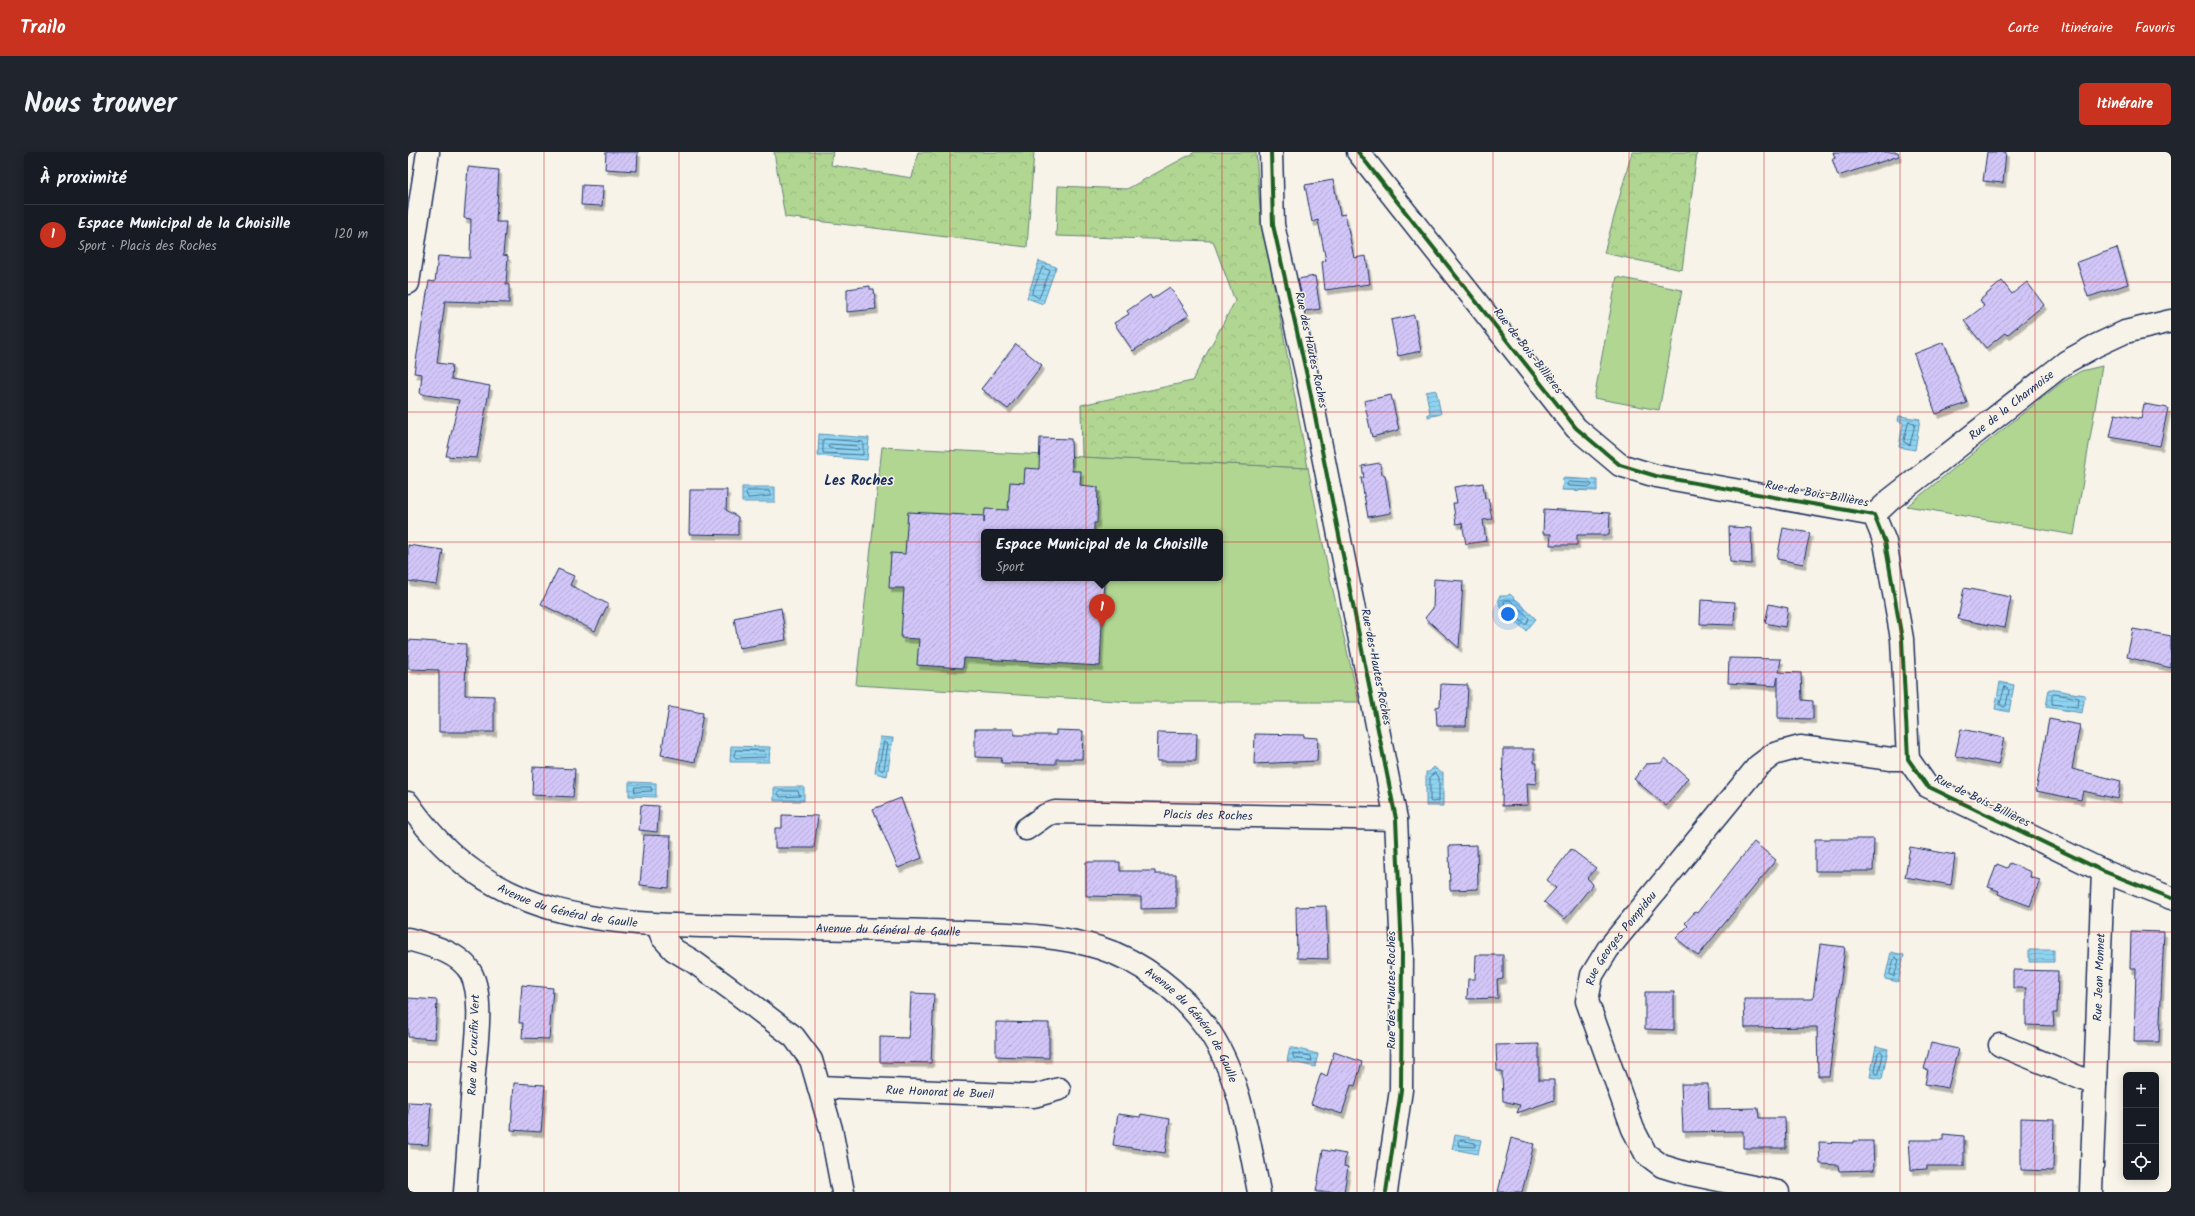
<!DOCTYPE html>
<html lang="fr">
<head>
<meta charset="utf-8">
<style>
  :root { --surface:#171b24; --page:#20242c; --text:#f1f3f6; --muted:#9ea1a6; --line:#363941; --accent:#c8321e }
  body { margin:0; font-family:Kalam,sans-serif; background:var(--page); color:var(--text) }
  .controls { position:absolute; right:12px; bottom:12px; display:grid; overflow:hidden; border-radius:6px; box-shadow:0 2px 10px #0003 }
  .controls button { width:36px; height:36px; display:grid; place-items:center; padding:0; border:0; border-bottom:1px solid var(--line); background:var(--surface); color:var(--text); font:20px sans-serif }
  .you { position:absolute; left:1100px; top:462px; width:14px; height:14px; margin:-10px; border:3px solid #fff; border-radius:50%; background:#1a73e8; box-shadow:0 0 0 6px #1a73e833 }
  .badge { display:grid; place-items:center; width:26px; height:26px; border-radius:50%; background:var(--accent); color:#fff; font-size:13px; font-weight:700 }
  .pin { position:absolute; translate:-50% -33px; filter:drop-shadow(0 1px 2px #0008) }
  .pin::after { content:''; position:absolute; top:21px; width:14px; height:12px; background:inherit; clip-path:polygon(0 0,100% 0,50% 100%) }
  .popup { position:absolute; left:573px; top:377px; width:242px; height:52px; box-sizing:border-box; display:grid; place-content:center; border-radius:6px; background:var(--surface); filter:drop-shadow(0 1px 3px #0005); font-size:13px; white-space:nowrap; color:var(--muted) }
  .popup b { font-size:15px; color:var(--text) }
  .popup::after { content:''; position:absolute; left:50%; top:100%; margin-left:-8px; border:8px solid transparent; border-top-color:var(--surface) }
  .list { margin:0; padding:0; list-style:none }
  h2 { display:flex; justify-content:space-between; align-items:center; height:52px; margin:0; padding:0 16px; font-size:17px }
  h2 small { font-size:13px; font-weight:400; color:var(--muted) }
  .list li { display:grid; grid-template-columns:26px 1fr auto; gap:12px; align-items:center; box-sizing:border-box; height:60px; padding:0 16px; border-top:1px solid var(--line) }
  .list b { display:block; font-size:15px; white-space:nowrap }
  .list p { margin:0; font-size:13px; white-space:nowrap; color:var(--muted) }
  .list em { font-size:13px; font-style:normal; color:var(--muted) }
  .icon { flex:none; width:22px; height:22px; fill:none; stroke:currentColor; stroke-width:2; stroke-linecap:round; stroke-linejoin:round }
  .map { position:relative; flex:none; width:1763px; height:1040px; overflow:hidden; border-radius:6px }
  header { display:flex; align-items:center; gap:24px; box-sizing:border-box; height:56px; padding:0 20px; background:var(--accent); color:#fff }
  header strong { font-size:19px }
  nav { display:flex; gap:22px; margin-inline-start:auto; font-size:14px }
  .intro { display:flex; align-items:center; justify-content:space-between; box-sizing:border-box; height:96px; padding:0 24px }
  h1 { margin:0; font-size:28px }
  .button { padding:10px 18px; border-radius:6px; background:var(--accent); color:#fff; font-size:14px; font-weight:700 }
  main { display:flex; gap:24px; padding:0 24px }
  aside { flex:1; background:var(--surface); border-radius:6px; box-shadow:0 2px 10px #0003 }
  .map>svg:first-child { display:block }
  .green { fill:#b0d692; stroke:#668278; fill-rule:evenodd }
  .forest { fill:url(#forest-crowns); stroke:#668278 }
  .water { fill:url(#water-rules); stroke:#6092b6 }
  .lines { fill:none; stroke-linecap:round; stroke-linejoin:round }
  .shore { stroke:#497198; stroke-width:1 }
  .building { fill:url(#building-hatch); stroke:#1b2f5e; filter:url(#shadow) }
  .minor-casing { stroke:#1b2f5e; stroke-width:25 }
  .minor { stroke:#f7f3e8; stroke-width:22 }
  .cycleway-casing { stroke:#f7f3e8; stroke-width:6 }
  .cycleway { stroke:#1b5e20; stroke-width:4 }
  .grid { fill:none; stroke:#d62828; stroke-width:1; stroke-opacity:0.55 }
  .labels { text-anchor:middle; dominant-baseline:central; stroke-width:3; stroke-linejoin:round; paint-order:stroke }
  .street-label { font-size:12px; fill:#1b2f5e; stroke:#f7f3e8 }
  .quarter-label { font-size:14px; font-weight:bold; fill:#1b2f5e; stroke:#f7f3e8 }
</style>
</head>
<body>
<header>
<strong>Trailo</strong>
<nav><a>Carte</a><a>Itinéraire</a><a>Favoris</a></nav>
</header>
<div class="intro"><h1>Nous trouver</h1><a class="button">Itinéraire</a></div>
<main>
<aside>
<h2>À proximité<small></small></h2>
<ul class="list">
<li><span class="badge">1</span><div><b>Espace Municipal de la Choisille</b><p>Sport · Placis des Roches</p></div><em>120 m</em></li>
</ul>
</aside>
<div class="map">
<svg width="1763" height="1040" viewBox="0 0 1763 1040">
  <defs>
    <pattern id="forest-crowns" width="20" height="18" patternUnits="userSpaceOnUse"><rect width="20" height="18" fill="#b0d692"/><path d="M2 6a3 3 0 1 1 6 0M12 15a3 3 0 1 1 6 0" fill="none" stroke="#97b880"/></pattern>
    <pattern id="water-rules" width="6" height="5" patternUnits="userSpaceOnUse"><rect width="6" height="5" fill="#8ed4f0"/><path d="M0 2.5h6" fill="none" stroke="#7ab6d0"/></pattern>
    <pattern id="building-hatch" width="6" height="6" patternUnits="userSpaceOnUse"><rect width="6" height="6" fill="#d2c6f8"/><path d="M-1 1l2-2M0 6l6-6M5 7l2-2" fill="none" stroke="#b4aad7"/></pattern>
    <filter id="shadow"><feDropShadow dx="2.5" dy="4.5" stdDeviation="0" flood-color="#0004"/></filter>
  </defs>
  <rect width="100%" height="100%" fill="#f7f3e8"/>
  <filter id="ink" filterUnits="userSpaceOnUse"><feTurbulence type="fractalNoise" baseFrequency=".025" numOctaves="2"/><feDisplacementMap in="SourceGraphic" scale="8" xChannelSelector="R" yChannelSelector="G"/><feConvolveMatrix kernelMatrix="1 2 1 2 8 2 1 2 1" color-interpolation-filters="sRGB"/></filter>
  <g filter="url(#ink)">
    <path class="green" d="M 1209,125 L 1274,138 L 1251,258 L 1186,246 Z
      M 1694,214 L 1666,383 L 1499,354 L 1653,231 L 1673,219 Z
      M 474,295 L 900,316 L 920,417 L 951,550 L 725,550 L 448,533 ZM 576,380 L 812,380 L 812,426 L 576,426 Z"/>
    <path class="forest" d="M 366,0 L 425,0 L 423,13 L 504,26 L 510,0 L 626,0 L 619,95 L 377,65 Z
      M 787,0 L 848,0 L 852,56 L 900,316 L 674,305 L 673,253 L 784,229 L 827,149 L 805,89 L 648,84 L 650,34 L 719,37 Z
      M 1224,0 L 1289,0 L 1274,118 L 1196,101 Z"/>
    <path class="water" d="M 631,109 L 648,115 L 635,152 L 619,146 Z
      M 1028,238 L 1033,262 L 1020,265 L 1020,262 L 1022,261 L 1018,240 Z
      M 1491,264 L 1512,267 L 1507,298 L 1491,295 L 1495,271 L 1490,269 Z
      M 411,282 L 461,286 L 459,308 L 410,304 Z
      M 1155,326 L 1189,328 L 1189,339 L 1154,338 Z
      M 334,335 L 367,335 L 367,350 L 334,350 Z
      M 1102,442 L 1128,467 L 1118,479 L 1091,454 L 1092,452 L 1090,447 L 1092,444 L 1099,444 Z
      M 1592,530 L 1606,533 L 1601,560 L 1587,557 Z
      M 1641,537 L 1677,543 L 1674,561 L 1638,555 Z
      M 472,585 L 485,586 L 479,624 L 467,621 Z
      M 323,594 L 362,595 L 361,610 L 322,610 Z
      M 1026,615 L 1032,620 L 1035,620 L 1035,654 L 1018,654 L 1018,620 L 1021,620 Z
      M 221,630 L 248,631 L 248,645 L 221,644 Z
      M 366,635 L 396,635 L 396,649 L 366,649 Z
      M 1621,798 L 1646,798 L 1646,810 L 1621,810 Z
      M 1483,800 L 1496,803 L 1490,830 L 1477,827 Z
      M 1468,894 L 1480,897 L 1474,927 L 1462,925 Z
      M 882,895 L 910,902 L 907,915 L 879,909 Z
      M 1047,983 L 1073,988 L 1070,1002 L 1044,997 Z"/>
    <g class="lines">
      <path class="shore" d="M 635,115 L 642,119 L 631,146 L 624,142 Z
        M 1501,269 L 1507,272 L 1502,293 L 1496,290 Z
        M 417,287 L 455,290 L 455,303 L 415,301 L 415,288 Z
        M 422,292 L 449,294 L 451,297 L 449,298 L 421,296 L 420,294 Z
        M 1161,330 L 1182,331 L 1184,333 L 1182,335 L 1160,334 L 1159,332 Z
        M 340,339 L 361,339 L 363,344 L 340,346 L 338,341 Z
        M 1098,448 L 1102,448 L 1121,466 L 1119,472 L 1116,472 L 1097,454 L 1096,450 Z
        M 1597,535 L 1601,538 L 1598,554 L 1596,555 L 1592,553 Z
        M 1646,542 L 1671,546 L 1670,555 L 1644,552 L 1644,544 Z
        M 476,590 L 480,592 L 476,617 L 474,619 L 471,616 Z
        M 328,598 L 356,599 L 358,605 L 328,606 L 326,604 Z
        M 1027,621 L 1031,625 L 1031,649 L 1024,650 L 1022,649 L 1022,625 Z
        M 227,635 L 243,635 L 244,639 L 227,640 Z
        M 372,639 L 390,639 L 392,644 L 372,645 L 370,641 Z
        M 1487,805 L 1491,808 L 1486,825 L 1482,822 Z
        M 1473,899 L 1475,902 L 1471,921 L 1469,922 L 1467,920 L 1470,901 Z
        M 885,901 L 903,904 L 904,909 L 886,906 Z
        M 1052,988 L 1067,991 L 1067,995 L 1051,994 L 1050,990 Z"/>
    </g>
    <path class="building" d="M 198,0 L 230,0 L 229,19 L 197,17 Z
      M 1425,0 L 1490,0 L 1491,4 L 1430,24 L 1424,7 L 1427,6 Z
      M 1579,0 L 1598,0 L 1595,31 L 1575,29 Z
      M 60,15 L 91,18 L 88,70 L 98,70 L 95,103 L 100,104 L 98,132 L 101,133 L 101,151 L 37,149 L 29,211 L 44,213 L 43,227 L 82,234 L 69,306 L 38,304 L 51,248 L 12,242 L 14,222 L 6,221 L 21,129 L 27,130 L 30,104 L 62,106 L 63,67 L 56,66 Z
      M 925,28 L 932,63 L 937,62 L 946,106 L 958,104 L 962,132 L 917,138 L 914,110 L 918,109 L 910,68 L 904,70 L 897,33 Z
      M 174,33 L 195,34 L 194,54 L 173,53 Z
      M 1709,96 L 1720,132 L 1680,145 L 1669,110 Z
      M 907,124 L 912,157 L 897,159 L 890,127 Z
      M 1594,129 L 1604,142 L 1619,130 L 1636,153 L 1599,183 L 1597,181 L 1578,196 L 1556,169 L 1576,154 L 1572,148 Z
      M 462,134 L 462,137 L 466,137 L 468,157 L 439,160 L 439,137 Z
      M 762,135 L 781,163 L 725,199 L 706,171 L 721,162 L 719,159 L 742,143 L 744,147 Z
      M 1006,163 L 1013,199 L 990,204 L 983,168 Z
      M 1536,190 L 1559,251 L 1528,262 L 1506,202 Z
      M 608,192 L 634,213 L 600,257 L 573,237 Z
      M 983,243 L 991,278 L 964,285 L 956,249 Z
      M 1736,252 L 1760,256 L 1752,294 L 1702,285 L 1707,262 L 1733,267 Z
      M 632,286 L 663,287 L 664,319 L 673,319 L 672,333 L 690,335 L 689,371 L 686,371 L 686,380 L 576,380 L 576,426 L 696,426 L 692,514 L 556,506 L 555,516 L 509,513 L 511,487 L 493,486 L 496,436 L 481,436 L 483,401 L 497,402 L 500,360 L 576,364 L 576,371 L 577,357 L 600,358 L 602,330 L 616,331 L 617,316 L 631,317 Z
      M 972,311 L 974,322 L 977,323 L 983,361 L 960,365 L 953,326 L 956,326 L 954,314 Z
      M 1075,331 L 1077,347 L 1080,346 L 1084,367 L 1075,368 L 1078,389 L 1058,392 L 1054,371 L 1048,372 L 1045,351 L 1049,351 L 1046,335 Z
      M 282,338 L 319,338 L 318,358 L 330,365 L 330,383 L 281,382 Z
      M 1136,357 L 1202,361 L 1201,383 L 1169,383 L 1169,393 L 1142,393 L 1143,382 L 1135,382 Z
      M 1321,375 L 1343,376 L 1344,412 L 1322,410 Z
      M 1375,376 L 1402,381 L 1395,412 L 1369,407 Z
      M 0,393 L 35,398 L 29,433 L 0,429 Z
      M 150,417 L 166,424 L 162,433 L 200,452 L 187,479 L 133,452 Z
      M 1026,427 L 1055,429 L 1051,496 L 1017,466 L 1025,456 Z
      M 1556,436 L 1603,445 L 1597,476 L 1550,467 Z
      M 1293,448 L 1327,450 L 1326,473 L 1292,472 Z
      M 1361,452 L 1380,456 L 1377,475 L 1357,471 Z
      M 373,456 L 378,488 L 331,496 L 326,466 Z
      M 1725,477 L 1763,484 L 1763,516 L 1719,505 Z
      M 0,488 L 58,492 L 57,543 L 86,544 L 86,580 L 31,580 L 31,518 L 0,517 Z
      M 1321,506 L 1373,507 L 1371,520 L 1393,521 L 1394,548 L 1405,549 L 1405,567 L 1370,566 L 1370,525 L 1368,534 L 1320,531 Z
      M 1033,532 L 1060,533 L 1058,574 L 1029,574 L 1028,555 L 1032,554 Z
      M 261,555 L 295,561 L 287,610 L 253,603 Z
      M 1641,567 L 1672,573 L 1664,617 L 1713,629 L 1710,647 L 1675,639 L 1673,648 L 1628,639 Z
      M 567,577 L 606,577 L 606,583 L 648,583 L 648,578 L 675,579 L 674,607 L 648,607 L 648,612 L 593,611 L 594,606 L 567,605 Z
      M 1553,577 L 1596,586 L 1590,613 L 1547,604 Z
      M 750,580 L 789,581 L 788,609 L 749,609 Z
      M 847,582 L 896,583 L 896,585 L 910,586 L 909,609 L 846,612 Z
      M 1095,597 L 1126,597 L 1126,611 L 1129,611 L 1128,632 L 1119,631 L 1120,653 L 1094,654 Z
      M 1257,606 L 1280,626 L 1258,654 L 1226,627 L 1238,612 L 1253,611 Z
      M 125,615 L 167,617 L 165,645 L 124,643 Z
      M 493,646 L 514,706 L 490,716 L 465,657 Z
      M 233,653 L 251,654 L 249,680 L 231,678 Z
      M 374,663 L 410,664 L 406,696 L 367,696 L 367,676 L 374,676 Z
      M 236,683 L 263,684 L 261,736 L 232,733 Z
      M 1407,687 L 1466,687 L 1465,719 L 1407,719 Z
      M 1346,690 L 1368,708 L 1290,804 L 1268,786 L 1280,774 L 1277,771 L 1287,760 L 1289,761 Z
      M 1069,693 L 1070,737 L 1042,738 L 1041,694 Z
      M 1502,695 L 1547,703 L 1543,733 L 1497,725 Z
      M 1163,697 L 1188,716 L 1179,726 L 1185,732 L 1157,767 L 1136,750 L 1148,736 L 1139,728 Z
      M 678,710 L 712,710 L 712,719 L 747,719 L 747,722 L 768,722 L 768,756 L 733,757 L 733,745 L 678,744 Z
      M 1602,711 L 1623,720 L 1622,725 L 1632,728 L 1622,754 L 1590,742 L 1591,739 L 1580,735 L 1589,712 L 1599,716 Z
      M 918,754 L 920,807 L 889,806 L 888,755 Z
      M 1723,779 L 1756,780 L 1751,890 L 1726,890 L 1728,817 L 1722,817 Z
      M 1412,792 L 1437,795 L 1421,924 L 1410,924 L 1409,875 L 1337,876 L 1336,847 L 1405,847 Z
      M 1068,803 L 1095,803 L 1095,827 L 1089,828 L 1090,846 L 1059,847 L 1060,827 L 1067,827 Z
      M 1605,818 L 1650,819 L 1649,861 L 1645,861 L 1646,874 L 1618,873 L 1618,836 L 1605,836 Z
      M 114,833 L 145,836 L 141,887 L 114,886 L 115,871 L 111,871 Z
      M 1237,840 L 1266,840 L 1266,878 L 1237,877 Z
      M 503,841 L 526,842 L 523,911 L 472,910 L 472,885 L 501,886 Z
      M 0,846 L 29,848 L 27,887 L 0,885 Z
      M 588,870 L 641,871 L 641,906 L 588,904 Z
      M 1523,891 L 1550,897 L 1540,936 L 1517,932 L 1520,918 L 1516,917 Z
      M 1131,892 L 1131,928 L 1146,928 L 1146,948 L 1109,961 L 1112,953 L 1095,949 L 1094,919 L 1089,919 L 1088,893 Z
      M 926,900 L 954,910 L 947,934 L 943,933 L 934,962 L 903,952 L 913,921 L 919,924 Z
      M 106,931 L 137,933 L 133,980 L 103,978 Z
      M 1273,932 L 1300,932 L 1301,957 L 1350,956 L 1351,966 L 1377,966 L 1378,996 L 1335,996 L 1335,979 L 1275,980 Z
      M 0,950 L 23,951 L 20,993 L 0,992 Z
      M 710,962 L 732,965 L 733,962 L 762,967 L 757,1001 L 705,993 Z
      M 1613,966 L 1646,967 L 1645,1019 L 1613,1018 Z
      M 1535,982 L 1556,984 L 1556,1014 L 1519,1014 L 1519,1017 L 1503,1018 L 1501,988 L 1535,988 Z
      M 1103,986 L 1126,992 L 1114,1040 L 1090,1040 Z
      M 1445,989 L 1465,989 L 1466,1018 L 1431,1019 L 1430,1013 L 1412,1012 L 1411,990 L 1445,991 Z
      M 915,998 L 938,1002 L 936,1014 L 940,1015 L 936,1040 L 908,1040 Z"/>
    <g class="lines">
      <g class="minor-casing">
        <g id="minor">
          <path d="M 863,0 L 865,73 L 899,224 L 988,667 L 994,800 L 993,938 L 978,1040"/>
          <path d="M 950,0 L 1168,276 L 1212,313 L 1248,324 L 1466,363 L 1477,390 L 1494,487 L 1500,607 L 1519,634 L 1695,719 L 1763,746"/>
          <path d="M 0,131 L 20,0"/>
          <path id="s1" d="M 1466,363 L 1482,348 L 1658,210 L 1687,194 L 1717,180 L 1763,169"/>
          <path id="s2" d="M 0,651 C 86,776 206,772 342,775 C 412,776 482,778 552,780 C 598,782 647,782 692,796 C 734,809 774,841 799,876 C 832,923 840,985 851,1040"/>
          <path id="s3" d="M 618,677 L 638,663 L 647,660 L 988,667"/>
          <path d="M 250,773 L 254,785 L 266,798 L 286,810 L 331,843 L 386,885 L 403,908 L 423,977 L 435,1040"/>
          <path d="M 0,787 C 21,793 52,800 63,821 C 76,846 68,893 66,921 C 63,961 60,1000 57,1040"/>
          <path d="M 1592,893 L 1687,932"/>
          <path id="s4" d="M 411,935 L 626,944 L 651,937"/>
          <path id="s5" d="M 1370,1040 L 1277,1021 L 1254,1014 L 1238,1002 L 1225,977 L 1179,849 L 1184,823 L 1200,797 L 1350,614 L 1366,602 L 1392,595 L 1483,607 L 1500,607"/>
          <path id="s6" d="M 1683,1040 L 1695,719"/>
        </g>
      </g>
      <use href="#minor" class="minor"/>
      <g class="cycleway-casing">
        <path id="cycleway" d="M 863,0 L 865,73 L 899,224 L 988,667 L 994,800 L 993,938 L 978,1040
          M 950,0 L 1168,276 L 1212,313 L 1248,324 L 1466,363 L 1477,390 L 1494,487 L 1500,607 L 1519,634 L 1695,719 L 1763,746"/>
      </g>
      <use href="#cycleway" class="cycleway"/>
    </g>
  </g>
  <path class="grid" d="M 136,0 L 136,1040M 271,0 L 271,1040M 407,0 L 407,1040M 542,0 L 542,1040M 678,0 L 678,1040M 814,0 L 814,1040M 949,0 L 949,1040M 1085,0 L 1085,1040M 1221,0 L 1221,1040M 1356,0 L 1356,1040M 1492,0 L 1492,1040M 1627,0 L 1627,1040M 0,130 L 1763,130M 0,260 L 1763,260M 0,390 L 1763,390M 0,520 L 1763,520M 0,650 L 1763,650M 0,780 L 1763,780M 0,910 L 1763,910"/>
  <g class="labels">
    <g class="street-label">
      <text transform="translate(903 198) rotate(78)">Rue des Hautes Roches</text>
      <text transform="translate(1120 199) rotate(52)">Rue de Bois-Billières</text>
      <text stroke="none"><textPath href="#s1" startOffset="176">Rue de la Charmoise</textPath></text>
      <text transform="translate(1409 342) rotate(10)">Rue de Bois-Billières</text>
      <text transform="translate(968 515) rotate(79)">Rue des Hautes Roches</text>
      <text transform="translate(1574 649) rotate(26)">Rue de Bois-Billières</text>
      <text stroke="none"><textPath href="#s3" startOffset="187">Placis des Roches</textPath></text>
      <text stroke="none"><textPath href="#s2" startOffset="197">Avenue du Général de Gaulle</textPath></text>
      <text stroke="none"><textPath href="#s2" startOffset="520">Avenue du Général de Gaulle</textPath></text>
      <text stroke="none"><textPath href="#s5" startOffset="376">Rue Georges Pompidou</textPath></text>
      <text stroke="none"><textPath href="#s6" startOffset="215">Rue Jean Monnet</textPath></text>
      <text transform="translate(983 838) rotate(-90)">Rue des Hautes Roches</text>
      <text stroke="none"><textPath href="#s2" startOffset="857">Avenue du Général de Gaulle</textPath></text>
      <text transform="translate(66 893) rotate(-88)">Rue du Crucifix Vert</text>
      <text stroke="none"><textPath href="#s4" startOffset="121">Rue Honorat de Bueil</textPath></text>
    </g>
    <g class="quarter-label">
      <text x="451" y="329">Les Roches</text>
    </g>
  </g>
</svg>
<div class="controls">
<button>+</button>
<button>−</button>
<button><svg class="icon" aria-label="locate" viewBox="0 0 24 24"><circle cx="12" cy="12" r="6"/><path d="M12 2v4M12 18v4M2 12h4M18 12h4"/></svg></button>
</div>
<div class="you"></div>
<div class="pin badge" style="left:694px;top:475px">1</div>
<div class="popup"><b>Espace Municipal de la Choisille</b>Sport</div>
</div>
</main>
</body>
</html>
